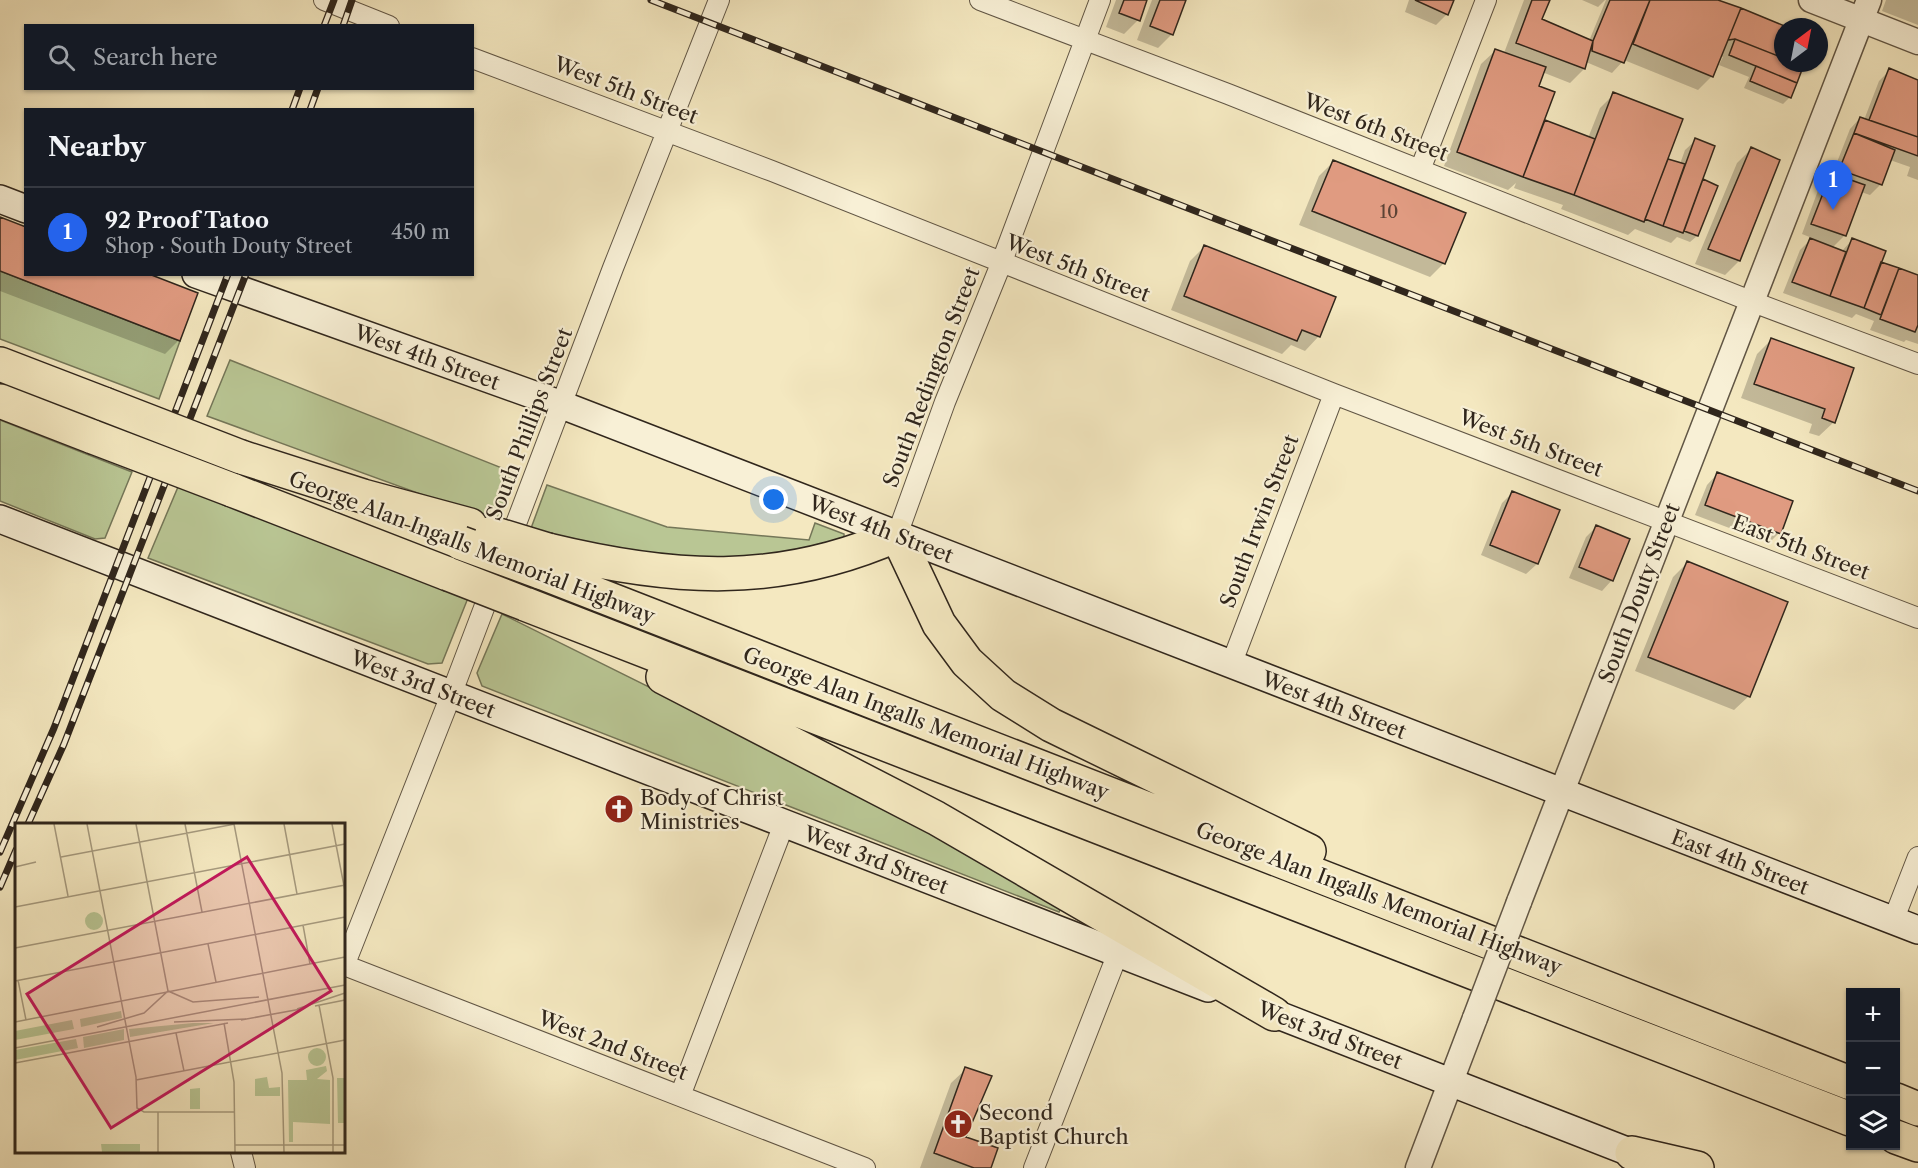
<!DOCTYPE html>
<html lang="en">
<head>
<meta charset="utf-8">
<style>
  :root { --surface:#171b24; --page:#242831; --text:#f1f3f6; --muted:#9ea1a6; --line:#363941; --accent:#2563eb }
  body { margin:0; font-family:"Libre Caslon Text",serif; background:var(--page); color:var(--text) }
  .controls { position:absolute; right:18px; bottom:18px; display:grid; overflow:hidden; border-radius:0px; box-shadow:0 2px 4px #0004 }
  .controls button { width:54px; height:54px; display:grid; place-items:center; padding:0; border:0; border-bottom:2px solid var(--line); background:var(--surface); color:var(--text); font:30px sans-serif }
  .compass { position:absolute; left:1774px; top:18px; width:54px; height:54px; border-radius:50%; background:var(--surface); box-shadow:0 2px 4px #0004; rotate:32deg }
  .you { position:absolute; left:774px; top:500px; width:21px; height:21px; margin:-15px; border:4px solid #fff; border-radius:50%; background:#1a73e8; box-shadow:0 0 0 9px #1a73e833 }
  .badge { display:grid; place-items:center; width:39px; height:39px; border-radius:50%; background:var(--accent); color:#fff; font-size:20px; font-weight:700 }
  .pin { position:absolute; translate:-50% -50px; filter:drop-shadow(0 2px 3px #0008) }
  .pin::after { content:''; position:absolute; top:32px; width:21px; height:18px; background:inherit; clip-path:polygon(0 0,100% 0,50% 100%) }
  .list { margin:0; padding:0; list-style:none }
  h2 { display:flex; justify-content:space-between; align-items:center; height:78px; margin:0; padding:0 24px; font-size:26px }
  h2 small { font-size:20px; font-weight:400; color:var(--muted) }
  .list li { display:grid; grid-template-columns:39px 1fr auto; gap:18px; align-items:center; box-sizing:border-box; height:90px; padding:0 24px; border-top:2px solid var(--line) }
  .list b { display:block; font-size:22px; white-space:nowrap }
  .list p { margin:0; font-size:20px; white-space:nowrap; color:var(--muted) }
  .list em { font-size:20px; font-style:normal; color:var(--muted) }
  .icon { flex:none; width:33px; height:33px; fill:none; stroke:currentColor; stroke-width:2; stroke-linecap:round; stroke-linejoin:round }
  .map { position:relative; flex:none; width:1918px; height:1168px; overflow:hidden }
  .search { position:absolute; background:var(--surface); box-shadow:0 2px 4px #0004; left:24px; top:24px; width:450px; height:66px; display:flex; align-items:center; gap:15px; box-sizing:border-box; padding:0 21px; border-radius:0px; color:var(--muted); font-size:22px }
  .panel { position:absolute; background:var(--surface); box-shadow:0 2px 4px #0004; left:24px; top:108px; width:450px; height:168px; border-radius:0px }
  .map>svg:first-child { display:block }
  .green { fill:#b9c694; stroke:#747658; stroke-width:1.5 }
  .shadow { fill:#0003 }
  .building { fill:#e09b81; stroke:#30261c; stroke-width:1.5 }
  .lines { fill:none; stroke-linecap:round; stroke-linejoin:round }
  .minor-casing { stroke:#615645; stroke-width:22 }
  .tertiary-casing { stroke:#615645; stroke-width:27 }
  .secondary-casing { stroke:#30261c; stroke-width:30 }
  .motorway-casing { stroke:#30261c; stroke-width:36 }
  .minor { stroke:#f8f0d6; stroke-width:20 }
  .tertiary { stroke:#f8f0d6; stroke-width:24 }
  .secondary { stroke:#f8f0d6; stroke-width:27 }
  .motorway { stroke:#f4e8c0; stroke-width:33 }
  .rail-casing { stroke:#30261c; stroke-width:7 }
  .rail { stroke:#f8f0d6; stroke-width:4.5; stroke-dasharray:14; stroke-linecap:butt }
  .tertiary-bridge-casing { stroke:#615645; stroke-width:27; stroke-linecap:butt }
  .motorway-bridge-casing { stroke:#30261c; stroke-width:36; stroke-linecap:butt }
  .tertiary-bridge { stroke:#f8f0d6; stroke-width:24 }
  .motorway-bridge { stroke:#f4e8c0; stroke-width:33 }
  .labels { text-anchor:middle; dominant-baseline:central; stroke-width:4.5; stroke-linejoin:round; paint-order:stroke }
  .number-label { font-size:18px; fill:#5c4335 }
  .street-label { font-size:21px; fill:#30261c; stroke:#f8f0d6 }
  .poi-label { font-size:21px; fill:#30261c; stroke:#f8f0d6; text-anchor:start }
  .inset-road { fill:none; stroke:#a69a7e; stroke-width:1.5 }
  .view { fill:#c2185b; fill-opacity:0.15; stroke:#c2185b; stroke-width:3 }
  .inset-edge { fill:none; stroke:#30261c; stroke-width:3 }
</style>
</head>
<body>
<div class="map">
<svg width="1918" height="1168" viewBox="0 0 1918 1168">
  <rect width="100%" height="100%" fill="#f4e8c0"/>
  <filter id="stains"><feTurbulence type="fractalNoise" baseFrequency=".00333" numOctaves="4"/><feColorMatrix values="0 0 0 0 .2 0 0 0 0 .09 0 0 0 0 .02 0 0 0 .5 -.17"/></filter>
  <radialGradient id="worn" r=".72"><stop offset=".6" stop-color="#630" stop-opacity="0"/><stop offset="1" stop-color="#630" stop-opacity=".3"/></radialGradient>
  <path class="green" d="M 0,271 L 180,341 L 159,399 L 0,339 Z
    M 230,360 L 517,474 L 497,522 L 207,416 Z
    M 0,420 L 132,472 L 105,538 L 95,539 L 0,501 Z
    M 547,485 L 667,527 L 809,540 L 815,523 L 844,534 L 844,542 C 772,556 698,568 624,556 C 593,551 561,539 530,531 Z
    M 178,487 L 468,598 L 442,663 L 428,664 L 148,558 Z
    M 502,614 L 818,771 L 1062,905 L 1059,912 L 482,686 L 477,673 Z"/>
  <path class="shadow" d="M 1116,0 L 1146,0 L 1138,20 L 1124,34 L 1106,27 Z
    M 1152,0 L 1185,0 L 1172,34 L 1158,48 L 1137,40 Z
    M 1409,0 L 1452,0 L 1447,14 L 1436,25 L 1405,12 Z
    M 1524,0 L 1548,0 L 1540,20 L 1589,41 L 1606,0 L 1714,0 L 1783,27 L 1783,63 L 1804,63 L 1790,97 L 1783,104 L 1744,88 L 1749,77 L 1719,65 L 1723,57 L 1720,56 L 1712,76 L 1698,90 L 1624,60 L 1612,73 L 1586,62 L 1584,69 L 1570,83 L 1542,72 L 1537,87 L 1543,121 L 1588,138 L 1600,108 L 1614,94 L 1664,165 L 1668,160 L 1680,164 L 1685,150 L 1696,140 L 1699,185 L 1704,180 L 1697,236 L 1690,242 L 1677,237 L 1671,243 L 1635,229 L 1628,235 L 1561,209 L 1563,205 L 1514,188 L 1516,183 L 1508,190 L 1444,166 L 1481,64 L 1496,50 L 1504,53 Z
    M 1582,0 L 1605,0 L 1598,7 Z
    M 1886,0 L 1918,0 L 1918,25 L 1882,11 Z
    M 1890,70 L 1918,82 L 1918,180 L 1907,176 L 1910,167 L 1890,160 L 1881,184 L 1870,195 L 1861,192 L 1844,236 L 1832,248 L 1841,252 L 1852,240 L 1880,263 L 1918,277 L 1918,344 L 1906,340 L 1904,342 L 1870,330 L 1874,321 L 1856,314 L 1852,318 L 1783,293 L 1800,250 L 1812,238 L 1802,234 L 1820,185 L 1832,175 L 1850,129 L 1860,118 L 1864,120 L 1879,81 Z
    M 1751,149 L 1739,261 L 1725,275 L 1695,264 L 1737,163 Z
    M 1333,162 L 1444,263 L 1430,277 L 1299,225 L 1319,176 Z
    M 0,219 L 26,274 L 179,340 L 165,354 L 0,291 Z
    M 1204,247 L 1319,336 L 1305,351 L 1291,345 L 1282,354 L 1171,310 L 1190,261 Z
    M 1771,340 L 1853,369 L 1834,422 L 1819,436 L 1809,433 L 1812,424 L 1741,398 L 1757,354 Z
    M 1717,474 L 1779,533 L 1769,543 L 1695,515 L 1707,485 Z
    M 1512,493 L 1558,511 L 1537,564 L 1526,574 L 1481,555 L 1502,503 Z
    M 1596,527 L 1612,580 L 1602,591 L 1569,578 L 1586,537 Z
    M 1687,563 L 1749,696 L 1734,710 L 1635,671 L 1673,577 Z
    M 966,1069 L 964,1138 L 989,1168 L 920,1168 L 951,1083 Z"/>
  <path class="building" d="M 1124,0 L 1147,0 L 1140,21 L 1119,13 Z
    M 1160,0 L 1186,0 L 1173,35 L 1150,26 Z
    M 1415,0 L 1454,0 L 1448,15 Z
    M 1532,0 L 1550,0 L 1542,19 L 1593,41 L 1585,69 L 1516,43 Z
    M 1610,0 L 1650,0 L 1624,63 L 1592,51 L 1593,41 Z
    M 1650,0 L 1718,0 L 1741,8 L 1713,77 L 1633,44 Z
    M 1741,8 L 1787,27 L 1783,27 L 1783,58 L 1735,39 L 1728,40 Z
    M 1735,39 L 1783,58 L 1783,63 L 1803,67 L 1797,83 L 1729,55 Z
    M 1495,49 L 1546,67 L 1539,86 L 1555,92 L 1523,177 L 1457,152 Z
    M 1756,66 L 1797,83 L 1791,98 L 1750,81 Z
    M 1889,68 L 1918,80 L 1918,137 L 1869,120 Z
    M 1613,92 L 1683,119 L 1644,222 L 1574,195 Z
    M 1860,117 L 1918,137 L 1918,156 L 1854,133 Z
    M 1545,120 L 1595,139 L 1574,195 L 1523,177 Z
    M 1854,133 L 1895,150 L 1882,185 L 1843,171 L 1841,165 Z
    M 1695,138 L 1715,146 L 1683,233 L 1663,226 Z
    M 1751,147 L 1780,160 L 1740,261 L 1708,249 Z
    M 1668,159 L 1685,164 L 1663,226 L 1645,219 Z
    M 1333,160 L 1466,213 L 1445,264 L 1312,211 Z
    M 1831,173 L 1865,185 L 1846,236 L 1811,224 Z
    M 1703,179 L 1718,186 L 1698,236 L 1684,231 Z
    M 0,217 L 26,227 L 26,274 L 149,274 L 198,293 L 180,341 L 0,271 Z
    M 1810,238 L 1846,252 L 1830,296 L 1792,282 Z
    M 1852,238 L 1886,251 L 1864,308 L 1830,296 Z
    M 1204,245 L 1336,297 L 1320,337 L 1302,330 L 1297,341 L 1184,296 Z
    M 1881,262 L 1899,268 L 1881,315 L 1864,308 Z
    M 1899,268 L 1918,275 L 1918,325 L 1915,332 L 1880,319 Z
    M 1771,338 L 1854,368 L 1835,423 L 1822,418 L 1825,409 L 1754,384 Z
    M 1717,472 L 1793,501 L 1781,534 L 1705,505 Z
    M 1512,491 L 1560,510 L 1538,564 L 1490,545 Z
    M 1596,525 L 1630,539 L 1613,581 L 1579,567 Z
    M 1687,561 L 1788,602 L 1750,697 L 1648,657 Z
    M 965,1067 L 992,1076 L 966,1137 L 998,1148 L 991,1168 L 974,1168 L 934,1153 Z"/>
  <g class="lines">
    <g class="minor-casing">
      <path id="minor" d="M 324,0 L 389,26
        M 980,0 L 1228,94 L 1753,302 L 1918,364
        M 472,58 L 772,171 L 1334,394 L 1918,618
        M 1420,170 L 1486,0
        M 897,535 L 945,402 L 1001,264 L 1100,0
        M 1231,665 L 1334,394
        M 1893,921 L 1918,857
        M 344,965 L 865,1168
        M 344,966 L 451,695 L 613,268 L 719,0
        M 680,1096 L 784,824
        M 241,1152 L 245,1168
        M 1034,1168 L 1118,953"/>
    </g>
    <g class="tertiary-casing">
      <path id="tertiary" d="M 1811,0 L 1918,42
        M 1519,902 L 1869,0
        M 1418,1168 L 1475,1018"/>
    </g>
    <g class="secondary-casing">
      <path id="secondary" d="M 0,199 L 26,209
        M 196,274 L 562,405 L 1918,930
        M 0,519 L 1208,988
        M 1255,1006 L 1650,1160"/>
    </g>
    <g class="motorway-casing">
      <path id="motorway" d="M 0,364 L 104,404
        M 0,401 L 93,437
        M 241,457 L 363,496 L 470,525
        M 232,490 L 448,574
        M 548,550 C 672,580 777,588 897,535 L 939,624 L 967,662 L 1003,695 L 1051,725 L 1309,851
        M 540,572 L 1850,1083
        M 525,604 L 1850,1119
        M 663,677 L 936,818 L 1274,1014
        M 1896,1100 L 1918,1109
        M 1896,1137 L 1918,1145
        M 1632,1153 L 1697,1168"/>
    </g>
    <use href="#minor" class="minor"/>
    <use href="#tertiary" class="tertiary"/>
    <use href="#secondary" class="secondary"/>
    <use href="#motorway" class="motorway"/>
    <g class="rail-casing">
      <path id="rail" d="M 651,0 L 1918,491
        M 324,26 L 334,0
        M 343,26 L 352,0
        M 292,110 L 300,88
        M 310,110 L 318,88
        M 28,824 L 64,744 L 246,274
        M 0,852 L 54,728 L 228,274
        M 0,887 L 16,850"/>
    </g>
    <use href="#rail" class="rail"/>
    <g class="tertiary-bridge-casing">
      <path id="tertiary-bridge" d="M 1475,1018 L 1519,902"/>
    </g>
    <g class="motorway-bridge-casing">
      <path id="motorway-bridge" d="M 104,404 L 241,457
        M 93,437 L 232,490
        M 492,533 L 548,550
        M 461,543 L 540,572
        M 448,574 L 525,604"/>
    </g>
    <use href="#tertiary-bridge" class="tertiary-bridge"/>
    <use href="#motorway-bridge" class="motorway-bridge"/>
  </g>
  <defs>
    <g id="church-disc" transform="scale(1.5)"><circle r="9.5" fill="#8f2418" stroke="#f8f0d6"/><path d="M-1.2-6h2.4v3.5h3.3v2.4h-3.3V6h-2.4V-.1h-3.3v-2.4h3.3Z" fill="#fff"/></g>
  </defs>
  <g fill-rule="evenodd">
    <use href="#church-disc" x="619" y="809"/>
    <use href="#church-disc" x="958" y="1124"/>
  </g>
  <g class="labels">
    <g class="number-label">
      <text x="1389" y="212">10</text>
    </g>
    <g class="street-label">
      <text transform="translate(626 90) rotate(21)">West 5th Street</text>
      <text transform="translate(1376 127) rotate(21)">West 6th Street</text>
      <text transform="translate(1078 268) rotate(21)">West 5th Street</text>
      <text transform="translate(427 357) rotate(20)">West 4th Street</text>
      <text transform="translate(931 377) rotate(-69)">South Redington Street</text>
      <text transform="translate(529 424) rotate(-69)">South Phillips Street</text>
      <text transform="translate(1531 443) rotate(21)">West 5th Street</text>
      <text transform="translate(1259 521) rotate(-69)">South Irwin Street</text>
      <text transform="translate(881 529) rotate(21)">West 4th Street</text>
      <text transform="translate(472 547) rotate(21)">George Alan Ingalls Memorial Highway</text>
      <text transform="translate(1801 547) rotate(21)">East 5th Street</text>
      <text transform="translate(1639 593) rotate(-69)">South Douty Street</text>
      <text transform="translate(423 684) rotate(21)">West 3rd Street</text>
      <text transform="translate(1334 705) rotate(21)">West 4th Street</text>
      <text transform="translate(926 723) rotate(21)">George Alan Ingalls Memorial Highway</text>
      <text transform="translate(876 860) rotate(21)">West 3rd Street</text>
      <text transform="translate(1740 862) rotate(21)">East 4th Street</text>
      <text transform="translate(1379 898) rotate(21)">George Alan Ingalls Memorial Highway</text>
      <text transform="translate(1330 1035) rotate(21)">West 3rd Street</text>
      <text transform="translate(613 1045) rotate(21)">West 2nd Street</text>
    </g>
    <g class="poi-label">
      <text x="640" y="797">Body of Christ<tspan x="640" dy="24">Ministries</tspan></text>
      <text x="979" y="1112">Second<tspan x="979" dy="24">Baptist Church</tspan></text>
    </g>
  </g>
  <g transform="translate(15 823)">
    <rect width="330" height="330" fill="#f4e8c0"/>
    <path d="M70 98a9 9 0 1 1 18 0a9 9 0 1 1-18 0ZM 106,188 L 107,195 L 66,204 L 65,196 ZM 57,197 L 59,206 L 0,217 L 0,208 ZM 178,200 L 199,200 L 115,214 L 114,206 ZM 109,206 L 109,217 L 69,225 L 68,214 ZM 61,216 L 63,225 L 0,237 L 0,227 ZM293 234a9 9 0 1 1 18 0a9 9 0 1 1-18 0ZM 311,243 L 312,248 L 302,256 L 315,257 L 315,301 L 278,299 L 278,319 L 274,319 L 273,257 L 292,257 L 291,247 ZM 252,254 L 254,265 L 265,264 L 265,273 L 240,273 L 240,256 ZM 322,255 L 330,255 L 330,300 L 323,300 ZM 185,265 L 185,286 L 175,286 L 175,266 ZM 86,321 L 125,321 L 125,329 L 87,329 Z" fill="#b9c694"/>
    <path class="inset-road" d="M 39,1 L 53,73M 72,1 L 121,254 L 122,285 L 129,289 L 220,289M 121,1 L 153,168M 170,1 L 187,89M 219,1 L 267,250 L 269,329M 269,1 L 282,71M 317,1 L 330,68M 46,34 L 220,1M 0,44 L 21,39M 0,84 L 330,21M 288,102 L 295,141M 193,121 L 201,159M 0,125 L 330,62M 3,157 L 11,197M 0,158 L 330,94M 304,182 L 318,255 L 318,329M 300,183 L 330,177M 282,186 L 330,170M 226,197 L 286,186M 0,199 L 330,134M 159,199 L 231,196M 209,200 L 219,259 L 220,329M 82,204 L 129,190 L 153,168 L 178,179 L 244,174M 161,210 L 169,248M 0,225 L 330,162M 0,240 L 213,200M 121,257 L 330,217M 143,289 L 143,329M 220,322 L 330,322"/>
    <path class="view" d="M 232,34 L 316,168 L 96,305 L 12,171 Z"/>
    <rect width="330" height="330" class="inset-edge"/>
  </g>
  <rect width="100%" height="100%" filter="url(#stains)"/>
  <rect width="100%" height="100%" fill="url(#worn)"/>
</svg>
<div class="controls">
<button>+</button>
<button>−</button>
<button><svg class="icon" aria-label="layers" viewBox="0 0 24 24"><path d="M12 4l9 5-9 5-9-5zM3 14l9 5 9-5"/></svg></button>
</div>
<svg class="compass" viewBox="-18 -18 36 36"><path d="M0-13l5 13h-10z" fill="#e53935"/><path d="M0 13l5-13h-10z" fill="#9ea1a6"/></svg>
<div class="you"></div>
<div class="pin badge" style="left:1833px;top:210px">1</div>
<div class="search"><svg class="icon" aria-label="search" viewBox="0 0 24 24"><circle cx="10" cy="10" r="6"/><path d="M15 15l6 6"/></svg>Search here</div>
<section class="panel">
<h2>Nearby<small></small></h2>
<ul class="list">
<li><span class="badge">1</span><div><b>92 Proof Tatoo</b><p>Shop · South Douty Street</p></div><em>450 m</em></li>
</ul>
</section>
</div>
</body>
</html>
